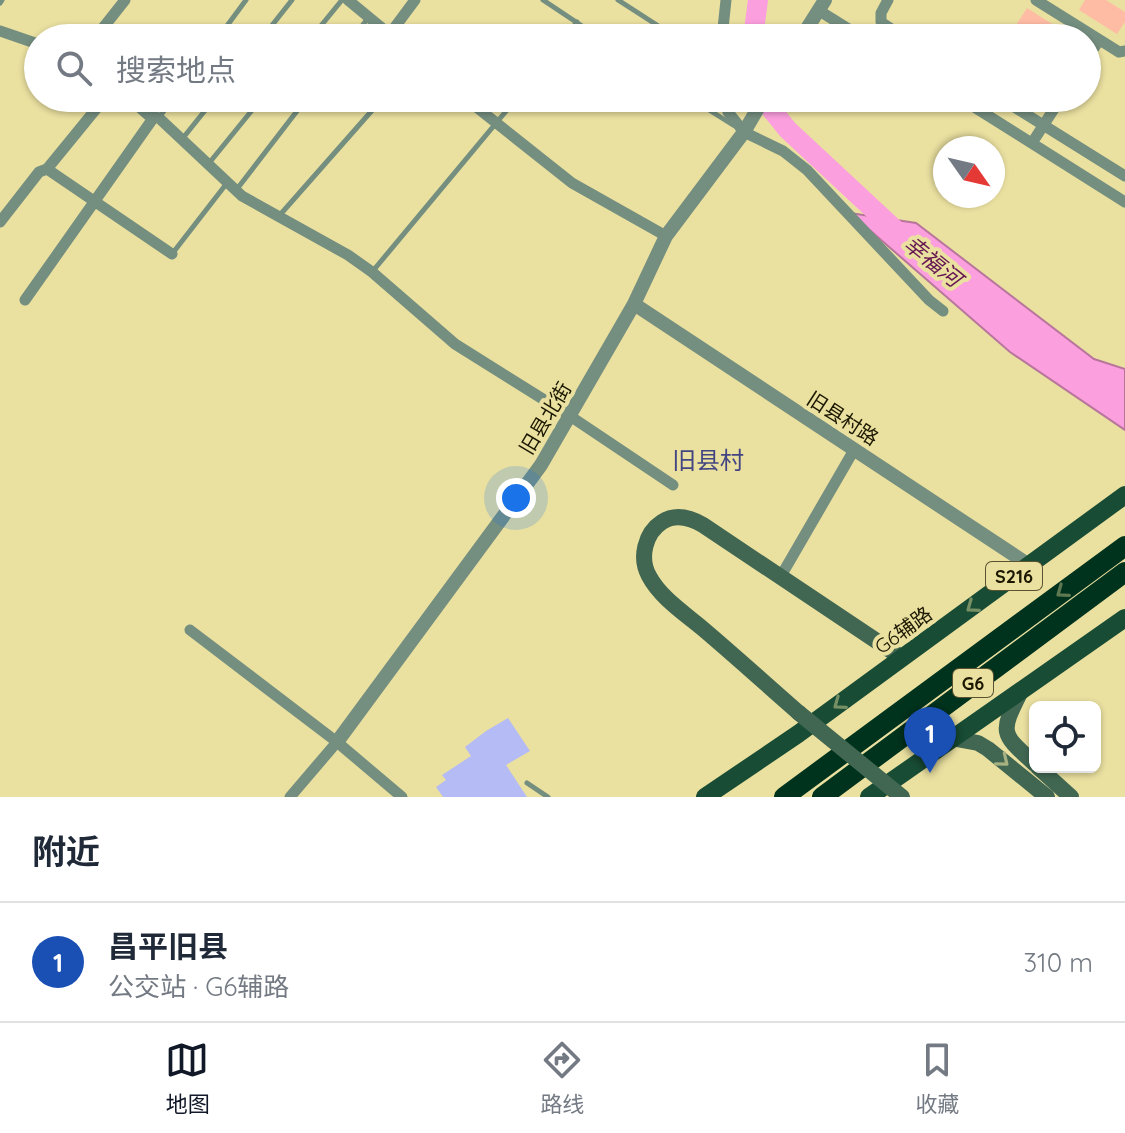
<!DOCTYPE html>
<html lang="zh">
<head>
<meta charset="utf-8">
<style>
  :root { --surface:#fff; --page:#f2f2f3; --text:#1f2937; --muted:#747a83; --line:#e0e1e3; --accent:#111827 }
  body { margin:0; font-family:Quicksand,"Noto Sans SC",sans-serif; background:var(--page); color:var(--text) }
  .controls { position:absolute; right:24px; bottom:24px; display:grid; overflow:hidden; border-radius:12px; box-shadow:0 2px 6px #0004 }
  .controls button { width:72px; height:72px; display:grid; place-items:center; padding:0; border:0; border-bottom:2px solid var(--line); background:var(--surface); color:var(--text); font:40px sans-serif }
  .compass { position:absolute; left:933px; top:136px; width:72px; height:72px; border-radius:50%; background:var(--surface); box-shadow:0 2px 6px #0004; rotate:124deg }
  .you { position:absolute; left:516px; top:498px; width:28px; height:28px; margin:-20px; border:6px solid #fff; border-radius:50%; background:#1a73e8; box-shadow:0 0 0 12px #1a73e833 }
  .badge { display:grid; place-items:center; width:52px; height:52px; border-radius:50%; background:var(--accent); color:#fff; font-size:26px; font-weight:700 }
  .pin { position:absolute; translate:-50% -66px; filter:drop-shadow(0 2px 4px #0008) }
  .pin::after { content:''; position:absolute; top:42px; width:28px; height:24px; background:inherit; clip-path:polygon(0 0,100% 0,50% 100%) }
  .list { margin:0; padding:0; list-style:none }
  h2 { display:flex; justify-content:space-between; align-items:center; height:104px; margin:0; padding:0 32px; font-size:34px }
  h2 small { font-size:26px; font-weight:400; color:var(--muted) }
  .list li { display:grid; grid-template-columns:52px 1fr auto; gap:24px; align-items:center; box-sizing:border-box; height:120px; padding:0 32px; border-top:2px solid var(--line) }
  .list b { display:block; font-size:30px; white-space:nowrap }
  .list p { margin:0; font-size:26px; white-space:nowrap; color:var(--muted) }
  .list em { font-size:26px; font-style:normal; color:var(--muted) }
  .icon { flex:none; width:44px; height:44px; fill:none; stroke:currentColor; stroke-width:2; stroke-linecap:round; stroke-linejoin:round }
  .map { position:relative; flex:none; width:1125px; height:797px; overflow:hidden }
  .search { position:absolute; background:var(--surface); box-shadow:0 2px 6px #0004; left:24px; right:24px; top:24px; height:88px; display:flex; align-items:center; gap:20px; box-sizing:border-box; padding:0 28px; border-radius:44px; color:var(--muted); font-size:30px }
  .sheet { height:224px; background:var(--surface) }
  nav { display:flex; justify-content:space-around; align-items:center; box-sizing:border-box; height:112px; border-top:2px solid var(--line); background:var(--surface); font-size:22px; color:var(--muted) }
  nav a { display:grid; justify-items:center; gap:4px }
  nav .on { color:var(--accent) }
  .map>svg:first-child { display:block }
  .green { fill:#ffbca5 }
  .water { fill:#fc9fde; stroke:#b8769c; stroke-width:2 }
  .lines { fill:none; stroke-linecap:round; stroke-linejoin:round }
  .river { stroke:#fc9fde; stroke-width:20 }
  .building { fill:#b5bbf5 }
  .service { stroke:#748e7f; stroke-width:5 }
  .minor { stroke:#748e7f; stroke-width:11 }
  .tertiary { stroke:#748e7f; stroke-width:14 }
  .secondary { stroke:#416752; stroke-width:16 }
  .primary { stroke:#184c34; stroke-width:18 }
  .motorway { stroke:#00331d; stroke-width:20 }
  .secondary-bridge { stroke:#416752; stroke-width:16 }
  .oneway { stroke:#5e7851 }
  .oneway2 { stroke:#768f65 }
  .oneway3 { stroke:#a6b081 }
  .labels { text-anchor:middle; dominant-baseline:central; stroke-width:8; stroke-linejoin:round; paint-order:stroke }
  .shield { fill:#eae0a0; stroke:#595331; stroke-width:2 }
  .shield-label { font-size:18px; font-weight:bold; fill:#1b1701 }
  .street-label { font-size:20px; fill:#1b1701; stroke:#eae0a0 }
  .water-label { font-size:22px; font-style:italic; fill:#651652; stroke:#eae0a0 }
  .quarter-label { font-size:24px; fill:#434582; stroke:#eae0a0 }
</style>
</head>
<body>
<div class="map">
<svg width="1125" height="797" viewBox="0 0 1125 797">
  <rect width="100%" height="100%" fill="#eae0a0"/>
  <path class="green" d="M 1085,0 L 1106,0 L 1125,12 L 1125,22 L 1117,34 L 1079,10 Z
    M 1027,8 L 1074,38 L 1008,38 Z"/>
  <path class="water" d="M 850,213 L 916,223 L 1094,359 L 1125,369 L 1125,430 L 1010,352 Z"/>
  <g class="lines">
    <path class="river" d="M 753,38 L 758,0
      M 762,98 L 788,130 L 902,236"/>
  </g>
  <path class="building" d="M 508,718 L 530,751 L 506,765 L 527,797 L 443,797 L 436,787 L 446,780 L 442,775 L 471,756 L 465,747 L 486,731 Z"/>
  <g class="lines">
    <path class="service" d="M 543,0 L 600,38
      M 618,0 L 677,38
      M 0,3 L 2,0
      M 218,38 L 246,0
      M 262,38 L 292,0
      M 311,38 L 342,0
      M 353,38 L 368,18
      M 564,38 L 577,22
      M 690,98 L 733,125
      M 160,116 L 174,98
      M 183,138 L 215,98
      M 210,162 L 262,98
      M 237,189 L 307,98
      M 279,216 L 383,98
      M 172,254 L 227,183
      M 372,272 L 517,98
      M 527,783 L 548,797"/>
    <path class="minor" d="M 348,0 L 394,38
      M 888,0 L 881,13 L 881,22 L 905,38
      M 1036,0 L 1119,52 L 1125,51
      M 818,10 L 863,38
      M 0,31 L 38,44
      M 389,35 L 415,0
      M 95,38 L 125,0
      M 722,38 L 726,0
      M 1087,59 L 1099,40
      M 129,98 L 148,115 L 159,118 L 242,196 L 348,255 L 372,272 L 455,344 L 570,416 L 673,485
      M 465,98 L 572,183 L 666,236
      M 725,98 L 728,112 L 744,132 L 783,151 L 807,170 L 929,300 L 943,311
      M 960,98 L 1125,202
      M 1000,98 L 1125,176
      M 1032,143 L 1061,98
      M 47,169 L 105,98
      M 0,222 L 39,172 L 47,169 L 172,254
      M 25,300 L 154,117
      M 781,576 L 854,450
      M 190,630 L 337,742 L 402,797
      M 290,797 L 337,742"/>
    <path class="tertiary" d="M 801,38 L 825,0
      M 634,304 L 1029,565
      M 337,742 L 541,465 L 634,304 L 666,236 L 744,132 L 764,98"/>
    <path class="secondary" d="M 1020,693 C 999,734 1002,734 1035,764
      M 799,713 C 767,685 735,656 702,628 C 684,613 660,597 649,576 C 639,558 645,533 662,522 C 676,513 691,518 703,525 L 902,658
      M 951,738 L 978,743 L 988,749 L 1047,797
      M 1038,767 L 1071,797"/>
    <path class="primary" d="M 705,797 L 798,734 L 1125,495
      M 869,797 L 1125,618"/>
    <path class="motorway" d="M 784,797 L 1125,546
      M 822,797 L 1125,572"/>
    <path class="secondary-bridge" d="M 799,713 L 902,797"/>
  </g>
  <defs><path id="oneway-chevron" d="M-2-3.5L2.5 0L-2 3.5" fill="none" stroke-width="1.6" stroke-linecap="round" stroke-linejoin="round" transform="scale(2)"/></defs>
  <use class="oneway" href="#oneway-chevron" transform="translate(1062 592) rotate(144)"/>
  <g class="oneway2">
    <use href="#oneway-chevron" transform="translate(972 607) rotate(144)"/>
    <use href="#oneway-chevron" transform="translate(839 704) rotate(144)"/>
  </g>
  <use class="oneway3" href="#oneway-chevron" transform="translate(1003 761) rotate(39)"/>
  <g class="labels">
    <g class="shield">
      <rect x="986" y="562" width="56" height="28" rx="6"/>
      <rect x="953" y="669" width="40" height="28" rx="6"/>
    </g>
    <g class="shield-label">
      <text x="1014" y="576">S216</text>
      <text x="973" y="683">G6</text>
    </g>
    <g class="street-label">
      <text transform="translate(545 418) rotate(-59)">旧县北街</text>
      <text transform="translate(843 418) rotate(33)">旧县村路</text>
      <text transform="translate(903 630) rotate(-36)">G6辅路</text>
    </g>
    <g class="water-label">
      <text transform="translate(933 261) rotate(39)">幸福河</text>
    </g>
    <g class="quarter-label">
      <text x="708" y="460">旧县村</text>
    </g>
  </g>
</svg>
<div class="controls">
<button><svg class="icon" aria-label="locate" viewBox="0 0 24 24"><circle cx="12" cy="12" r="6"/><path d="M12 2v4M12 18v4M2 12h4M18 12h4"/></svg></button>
</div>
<svg class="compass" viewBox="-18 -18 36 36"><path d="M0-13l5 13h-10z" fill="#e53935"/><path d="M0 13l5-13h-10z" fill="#747a83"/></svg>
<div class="you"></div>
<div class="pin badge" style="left:930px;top:773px;background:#1a4fb4">1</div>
<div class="search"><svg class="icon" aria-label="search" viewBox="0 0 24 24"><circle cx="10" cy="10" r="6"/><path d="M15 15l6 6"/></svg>搜索地点</div>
</div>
<section class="sheet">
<h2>附近<small></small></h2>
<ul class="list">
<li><span class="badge" style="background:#1a4fb4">1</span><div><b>昌平旧县</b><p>公交站 · G6辅路</p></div><em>310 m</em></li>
</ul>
</section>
<nav>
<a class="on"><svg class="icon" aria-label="map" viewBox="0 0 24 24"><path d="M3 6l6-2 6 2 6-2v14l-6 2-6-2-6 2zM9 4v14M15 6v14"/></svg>地图</a>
<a><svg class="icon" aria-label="directions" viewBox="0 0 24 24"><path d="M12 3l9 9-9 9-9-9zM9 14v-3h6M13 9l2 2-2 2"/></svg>路线</a>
<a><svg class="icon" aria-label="saved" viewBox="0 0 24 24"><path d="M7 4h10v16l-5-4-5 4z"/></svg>收藏</a>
</nav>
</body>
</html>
